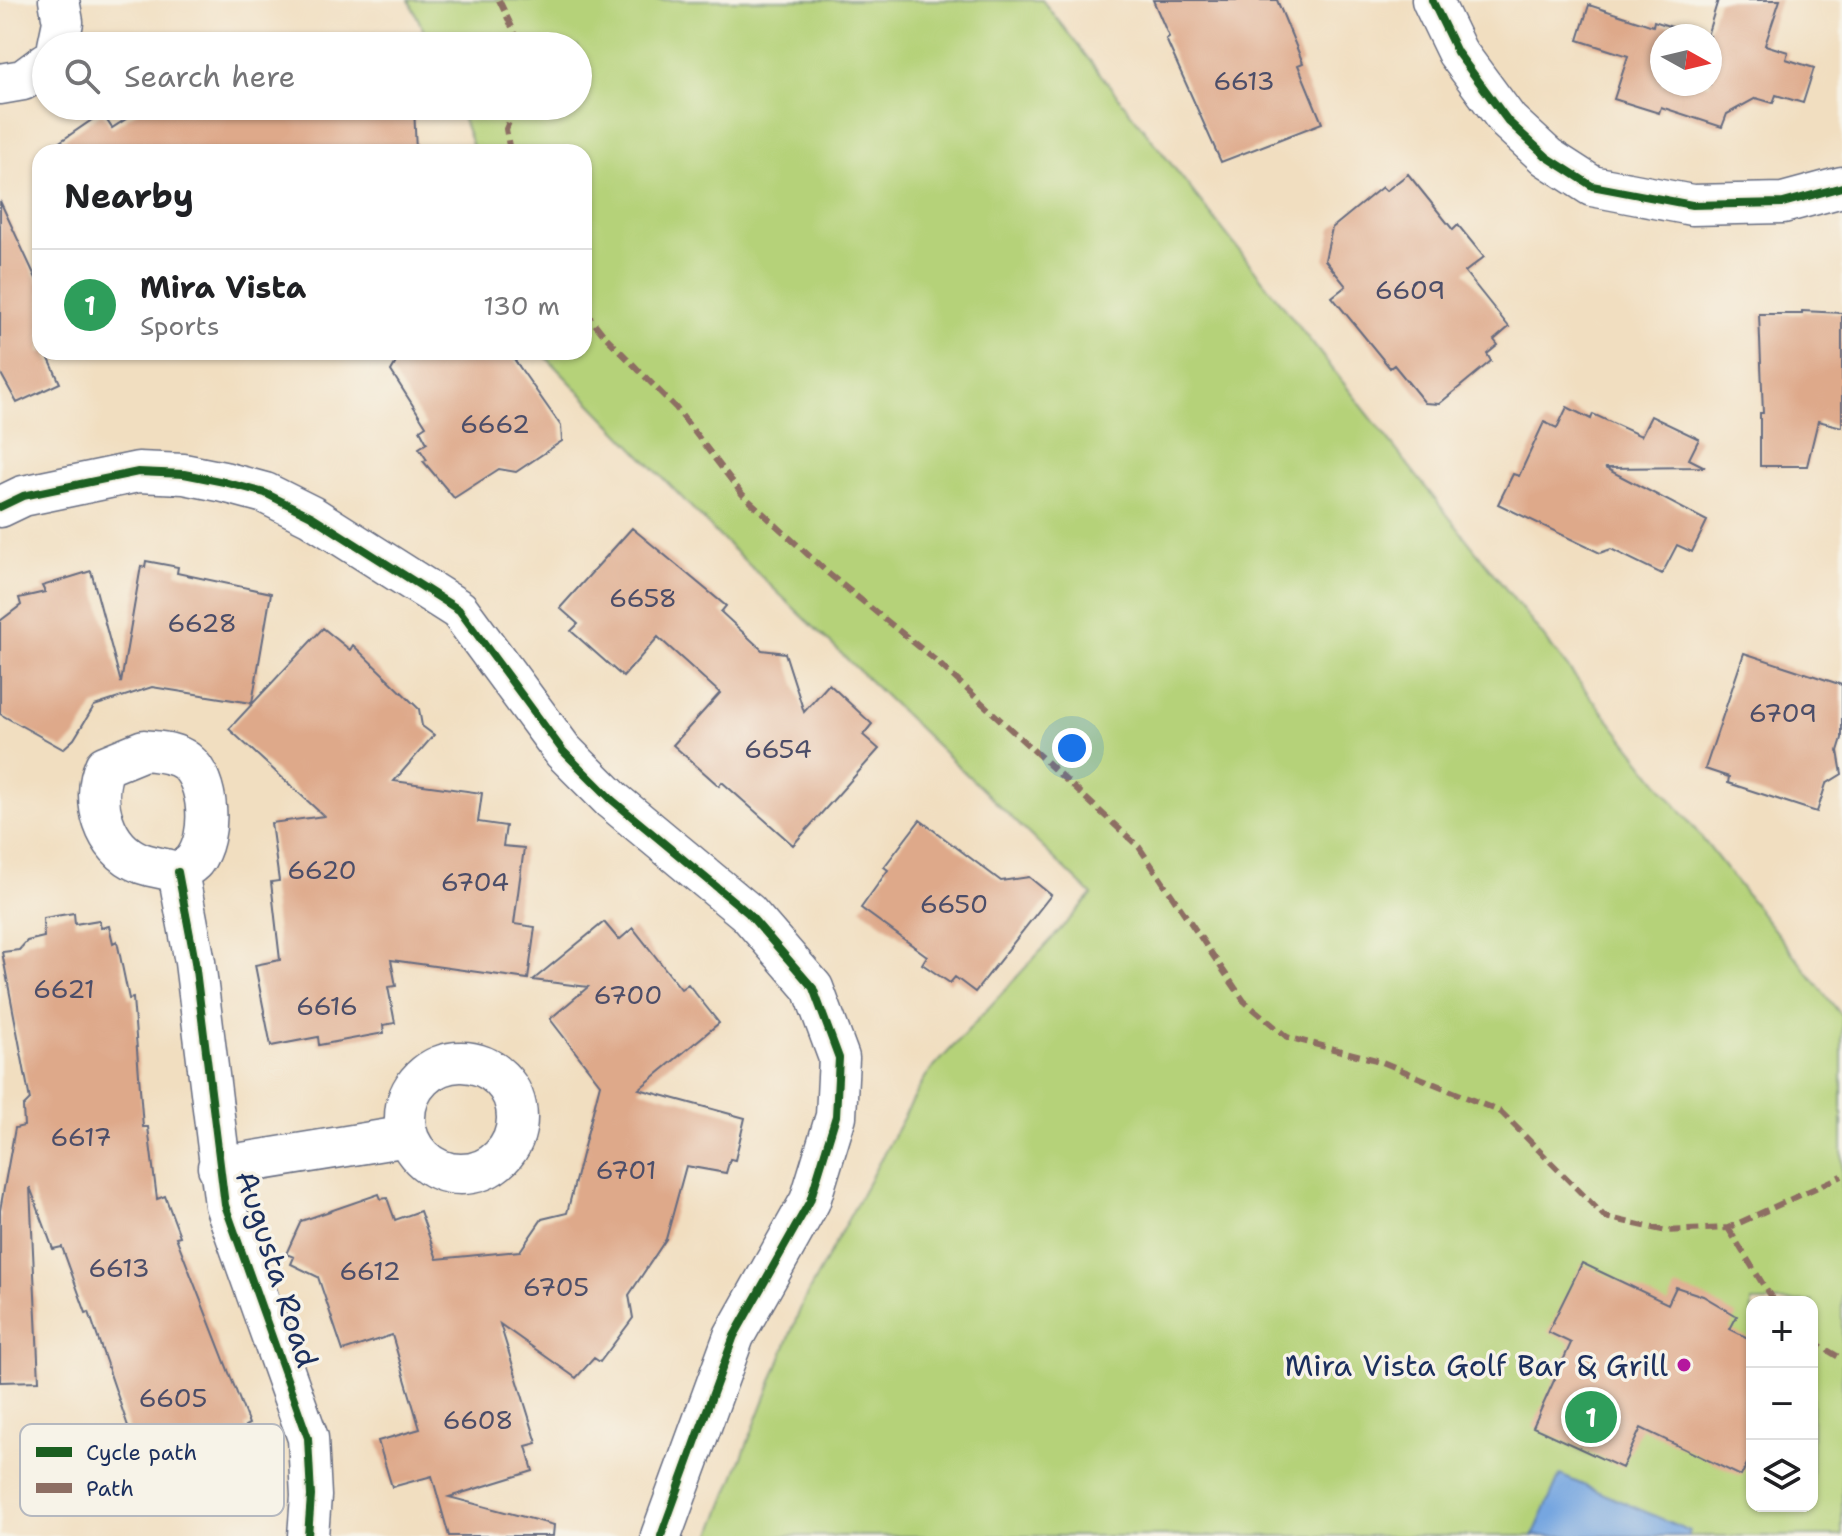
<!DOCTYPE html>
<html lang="en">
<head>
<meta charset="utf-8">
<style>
  :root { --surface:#fff; --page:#f6f6f6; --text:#202124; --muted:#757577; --line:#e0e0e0; --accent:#ea580c }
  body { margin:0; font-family:"Shantell Sans",sans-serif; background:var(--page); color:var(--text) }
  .controls { position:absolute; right:24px; bottom:24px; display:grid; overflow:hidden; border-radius:16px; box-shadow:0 2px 6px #0004 }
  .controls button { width:72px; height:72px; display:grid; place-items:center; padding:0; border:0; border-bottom:2px solid var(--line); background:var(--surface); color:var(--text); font:40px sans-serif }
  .compass { position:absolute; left:1650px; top:24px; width:72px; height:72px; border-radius:50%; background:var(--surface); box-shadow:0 2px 6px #0004; rotate:98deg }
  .you { position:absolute; left:1072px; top:748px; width:28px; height:28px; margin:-20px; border:6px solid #fff; border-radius:50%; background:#1a73e8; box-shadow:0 0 0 12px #1a73e833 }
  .badge { display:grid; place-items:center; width:52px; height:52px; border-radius:50%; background:var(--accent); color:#fff; font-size:26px; font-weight:700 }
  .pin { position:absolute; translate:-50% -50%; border:4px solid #fff; box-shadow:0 2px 8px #0006 }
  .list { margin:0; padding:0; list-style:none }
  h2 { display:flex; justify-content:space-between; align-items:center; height:104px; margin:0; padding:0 32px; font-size:34px }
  h2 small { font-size:26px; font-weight:400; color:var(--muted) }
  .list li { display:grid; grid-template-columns:52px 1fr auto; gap:24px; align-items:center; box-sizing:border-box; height:112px; padding:0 32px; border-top:2px solid var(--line) }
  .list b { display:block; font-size:30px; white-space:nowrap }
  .list p { margin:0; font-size:26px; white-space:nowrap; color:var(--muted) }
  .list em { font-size:26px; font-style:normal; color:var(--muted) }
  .icon { flex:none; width:44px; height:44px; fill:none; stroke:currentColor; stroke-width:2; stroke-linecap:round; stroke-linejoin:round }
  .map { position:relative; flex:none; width:1842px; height:1536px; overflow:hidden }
  .search { position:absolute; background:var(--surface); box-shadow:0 2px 6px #0004; left:32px; top:32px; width:560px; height:88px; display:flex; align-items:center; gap:20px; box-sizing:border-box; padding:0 28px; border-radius:44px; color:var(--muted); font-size:30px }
  .panel { position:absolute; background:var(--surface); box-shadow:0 2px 6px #0004; left:32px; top:144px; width:560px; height:216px; border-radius:24px }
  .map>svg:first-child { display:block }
  .green { fill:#b5d279; stroke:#68806c; stroke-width:2; fill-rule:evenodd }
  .water { fill:#76a6e0; stroke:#486a9f; stroke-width:2 }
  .building { fill:#dea98a }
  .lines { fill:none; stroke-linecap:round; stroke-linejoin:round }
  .minor-casing { stroke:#666c80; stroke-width:43 }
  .minor { stroke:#fff; stroke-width:40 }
  .quiet { stroke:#8d6e63; stroke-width:6; stroke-dasharray:12 6; stroke-linecap:butt }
  .cycleway-casing { stroke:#f7f3e8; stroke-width:13 }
  .cycleway { stroke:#1b5e20; stroke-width:8 }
  .poi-dot { fill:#b5179e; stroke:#f7f3e8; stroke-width:3 }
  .labels { text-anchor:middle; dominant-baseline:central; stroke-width:7; stroke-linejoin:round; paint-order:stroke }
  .number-label { font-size:26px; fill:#4c4e69 }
  .street-label { font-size:30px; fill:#1b2f5e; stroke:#f7f3e8 }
  .poi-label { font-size:30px; fill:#1b2f5e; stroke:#f7f3e8; text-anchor:end }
  .key { fill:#f7f3e8; stroke:#b5b8bf; stroke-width:2 }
  .key-label { font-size:22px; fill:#1b2f5e }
</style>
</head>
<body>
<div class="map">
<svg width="1842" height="1536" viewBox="0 0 1842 1536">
  <rect width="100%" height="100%" fill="#f7f3e8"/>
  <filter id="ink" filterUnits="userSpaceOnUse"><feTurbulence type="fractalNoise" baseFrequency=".0125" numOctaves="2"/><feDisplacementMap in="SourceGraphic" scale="16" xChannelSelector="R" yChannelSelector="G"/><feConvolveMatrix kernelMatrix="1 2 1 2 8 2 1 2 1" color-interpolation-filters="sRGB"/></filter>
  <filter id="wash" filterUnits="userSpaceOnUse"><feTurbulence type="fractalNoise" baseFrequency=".006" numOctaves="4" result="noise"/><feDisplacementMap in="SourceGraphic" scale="32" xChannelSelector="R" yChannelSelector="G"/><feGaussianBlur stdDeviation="1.8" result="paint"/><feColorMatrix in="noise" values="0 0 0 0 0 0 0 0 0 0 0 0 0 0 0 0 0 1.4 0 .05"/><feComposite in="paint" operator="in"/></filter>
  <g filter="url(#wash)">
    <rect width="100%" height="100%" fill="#f1dec0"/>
    <path class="green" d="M 409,0 L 1042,0 L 1842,1016 L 1842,1536 L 711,1536 L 803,1302 L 926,1076 L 1092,895 L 719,536 L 541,352 L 584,352 L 584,152 L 475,152 L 458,106 L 578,106 L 578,46 L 431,46 ZM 1752,1302 L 1812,1302 L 1812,1506 L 1752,1506 Z"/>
    <path class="water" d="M 1560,1475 L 1690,1531 L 1688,1536 L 1533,1536 Z"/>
    <g id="blocks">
      <path class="building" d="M 1153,0 L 1277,0 L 1303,63 L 1298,65 L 1322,123 L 1221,162 L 1166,39 L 1169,37 Z
        M 1718,0 L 1780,0 L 1765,45 L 1788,52 L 1786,59 L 1814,68 L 1803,103 L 1776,95 L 1773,103 L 1756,98 L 1727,114 L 1722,127 L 1661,107 L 1659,113 L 1614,99 L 1628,56 L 1578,40 L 1589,5 L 1653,26 L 1654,21 L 1699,36 L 1662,36 L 1662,84 L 1710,84 L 1710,36 L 1707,36 Z
        M 146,106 L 212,106 L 212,113 L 414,107 L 416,152 L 45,152 L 102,113 L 112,128 Z
        M 1408,174 L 1453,230 L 1458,225 L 1484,257 L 1465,272 L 1509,327 L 1494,340 L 1498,345 L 1487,354 L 1491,361 L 1439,404 L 1425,403 L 1394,365 L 1390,368 L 1332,297 L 1346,286 L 1325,260 L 1332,228 L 1382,187 L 1386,191 Z
        M 0,201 L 40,287 L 40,352 L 46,352 L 60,383 L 17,403 L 0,372 Z
        M 1802,311 L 1842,313 L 1842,427 L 1818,421 L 1807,466 L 1760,466 L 1760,413 L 1763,413 L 1759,314 L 1802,314 Z
        M 402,352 L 509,352 L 561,426 L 562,441 L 516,472 L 499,469 L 454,498 L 423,461 L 427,460 L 419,448 L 427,443 L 420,430 L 426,426 L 391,371 Z
        M 1567,407 L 1591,419 L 1593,414 L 1641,436 L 1651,416 L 1699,439 L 1689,459 L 1705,467 L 1605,468 L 1707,521 L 1692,552 L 1677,545 L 1662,574 L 1611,549 L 1600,553 L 1498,504 L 1513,474 L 1519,476 L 1544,422 L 1557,428 Z
        M 632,528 L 726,606 L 721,612 L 762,650 L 785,653 L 804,712 L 829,684 L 872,724 L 863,735 L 879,749 L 793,845 L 722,782 L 719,786 L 673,745 L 720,693 L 658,637 L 623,677 L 571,631 L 578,624 L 560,608 Z
        M 146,561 L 178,567 L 177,573 L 271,593 L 252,703 L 152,687 L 94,706 L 74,739 L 63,749 L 0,714 L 0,621 L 21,605 L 19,598 L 45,592 L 42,586 L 91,571 L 121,683 L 141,566 L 145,567 Z
        M 323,628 L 350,650 L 353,645 L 419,709 L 422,726 L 434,735 L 394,781 L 482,793 L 478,822 L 506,826 L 503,846 L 524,848 L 514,924 L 535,927 L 528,979 L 391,960 L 396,986 L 388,987 L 395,1023 L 383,1025 L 384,1033 L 319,1045 L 318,1037 L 271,1046 L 255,965 L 280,960 L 271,882 L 279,881 L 271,823 L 324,816 L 229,729 Z
        M 1744,653 L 1842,685 L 1842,738 L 1838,751 L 1842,774 L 1826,784 L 1817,812 L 1728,783 L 1729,777 L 1705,769 Z
        M 920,820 L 1001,881 L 1029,877 L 1051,895 L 975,992 L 955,977 L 950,983 L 922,964 L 927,956 L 861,908 L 888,870 L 884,867 Z
        M 74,913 L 75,924 L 99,920 L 101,928 L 109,926 L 113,943 L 117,941 L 129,999 L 133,998 L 143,1127 L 148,1127 L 157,1199 L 165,1196 L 180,1236 L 176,1237 L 249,1424 L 245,1426 L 250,1437 L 162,1471 L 148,1432 L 132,1438 L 89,1312 L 86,1313 L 62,1247 L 53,1249 L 30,1187 L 39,1381 L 0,1382 L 0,1210 L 15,1128 L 24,1126 L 23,1107 L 30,1100 L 2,952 L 19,950 L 27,941 L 44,937 L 43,918 Z
        M 604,922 L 619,940 L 633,928 L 681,989 L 688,984 L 719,1023 L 639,1089 L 745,1118 L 735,1160 L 730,1159 L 726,1173 L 686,1166 L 666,1239 L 629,1295 L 633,1318 L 600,1362 L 594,1358 L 576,1378 L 500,1324 L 537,1443 L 526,1446 L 533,1471 L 449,1497 L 554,1525 L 553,1536 L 449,1536 L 432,1476 L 392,1487 L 378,1441 L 420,1429 L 392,1335 L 343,1351 L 318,1277 L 291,1264 L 294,1257 L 286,1254 L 301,1221 L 379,1194 L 381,1199 L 387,1198 L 395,1220 L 420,1211 L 437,1259 L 520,1251 L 542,1219 L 567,1213 L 600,1084 L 550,1019 L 588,987 L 533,980 Z
        M 1582,1263 L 1668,1304 L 1676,1287 L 1703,1296 L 1737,1316 L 1730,1329 L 1752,1340 L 1752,1454 L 1741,1476 L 1641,1428 L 1622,1468 L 1533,1427 L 1571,1343 L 1548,1332 Z"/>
    </g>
  </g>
  <g filter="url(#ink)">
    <use href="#blocks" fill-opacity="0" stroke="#666c80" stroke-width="2"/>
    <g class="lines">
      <g class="minor-casing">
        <path id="minor" d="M 1432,0 L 1457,52 L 1508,121 L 1547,157 L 1592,186 L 1692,205 L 1783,203 L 1842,187
          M 58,46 L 63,22 L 59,0
          M 0,84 L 23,80 L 46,63
          M 0,507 L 23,496 L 138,472 L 184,474 L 224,482 L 265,493 L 311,516 L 459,610 L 563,751 L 612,800 L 748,913 L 813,988 L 839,1058 L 836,1116 L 810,1201 L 734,1336 L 661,1536
          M 144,750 C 159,752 174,752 186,761 C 210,780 213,837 194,861 C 191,865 183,869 178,872 C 166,869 153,867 141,863 C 104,849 90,800 105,766 Z
          M 178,872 L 195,962 L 225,1205 L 308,1438 L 311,1496 L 308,1536
          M405 1118a56 56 0 1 1 112 0a56 56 0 1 1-112 0Z
          M 218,1167 L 408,1136"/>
      </g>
      <use href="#minor" class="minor"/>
      <path class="quiet" d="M 499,0 L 521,46
        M 510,152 L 506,129 L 516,106
        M 584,310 L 603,334 L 676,408 L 742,494 L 829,574 L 934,659 L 1139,847 L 1244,1001 L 1287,1037 L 1380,1061 L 1501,1112 L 1605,1217 L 1666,1231 L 1728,1228 L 1842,1176
        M 1728,1228 L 1774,1302
        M 1812,1341 L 1842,1359"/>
      <g class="cycleway-casing">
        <path id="cycleway" d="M 1432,0 L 1457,52 L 1508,121 L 1547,157 L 1592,186 L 1692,205 L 1783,203 L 1842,187
          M 0,507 L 23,496 L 138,472 L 184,474 L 224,482 L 265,493 L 311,516 L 459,610 L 563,751 L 612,800 L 748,913 L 813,988 L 839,1058 L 836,1116 L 810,1201 L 734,1336 L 661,1536
          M 178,872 L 195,962 L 225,1205 L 308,1438 L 311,1496 L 308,1536"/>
      </g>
      <use href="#cycleway" class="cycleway"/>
    </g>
  </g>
  <circle class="poi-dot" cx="1684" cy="1365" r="8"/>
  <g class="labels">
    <g class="number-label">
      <text x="1244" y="80">6613</text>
      <text x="1410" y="289">6609</text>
      <text x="495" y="423">6662</text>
      <text x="643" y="597">6658</text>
      <text x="202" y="622">6628</text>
      <text x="1783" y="712">6709</text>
      <text x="778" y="748">6654</text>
      <text x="322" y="869">6620</text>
      <text x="475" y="881">6704</text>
      <text x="954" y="903">6650</text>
      <text x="64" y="988">6621</text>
      <text x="628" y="994">6700</text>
      <text x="327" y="1005">6616</text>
      <text x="81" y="1136">6617</text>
      <text x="626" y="1169">6701</text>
      <text x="119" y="1267">6613</text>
      <text x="370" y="1270">6612</text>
      <text x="556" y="1286">6705</text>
      <text x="173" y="1397">6605</text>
      <text x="478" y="1419">6608</text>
    </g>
    <g class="street-label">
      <text transform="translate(277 1269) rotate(72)">Augusta Road</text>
    </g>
    <g class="poi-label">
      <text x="1668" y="1365">Mira Vista Golf Bar &amp; Grill</text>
    </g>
  </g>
  <rect x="20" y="1424" width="264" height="92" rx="12" class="key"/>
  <rect x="36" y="1447" width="36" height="10" fill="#1b5e20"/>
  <rect x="36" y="1483" width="36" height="10" fill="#8d6e63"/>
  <g class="key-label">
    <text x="86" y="1460">Cycle path</text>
    <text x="86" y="1496">Path</text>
  </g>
</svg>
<div class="controls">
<button>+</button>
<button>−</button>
<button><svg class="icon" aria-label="layers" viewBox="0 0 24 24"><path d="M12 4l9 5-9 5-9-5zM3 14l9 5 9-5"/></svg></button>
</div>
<svg class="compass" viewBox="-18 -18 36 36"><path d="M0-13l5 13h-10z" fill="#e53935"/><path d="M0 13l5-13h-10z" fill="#757577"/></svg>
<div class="you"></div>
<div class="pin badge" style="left:1591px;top:1417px;background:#2e9e5b">1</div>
<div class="search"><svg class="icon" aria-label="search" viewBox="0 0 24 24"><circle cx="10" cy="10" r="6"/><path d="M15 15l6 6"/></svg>Search here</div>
<section class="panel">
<h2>Nearby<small></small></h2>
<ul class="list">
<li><span class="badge" style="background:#2e9e5b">1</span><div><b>Mira Vista</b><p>Sports</p></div><em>130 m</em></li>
</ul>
</section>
</div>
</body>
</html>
